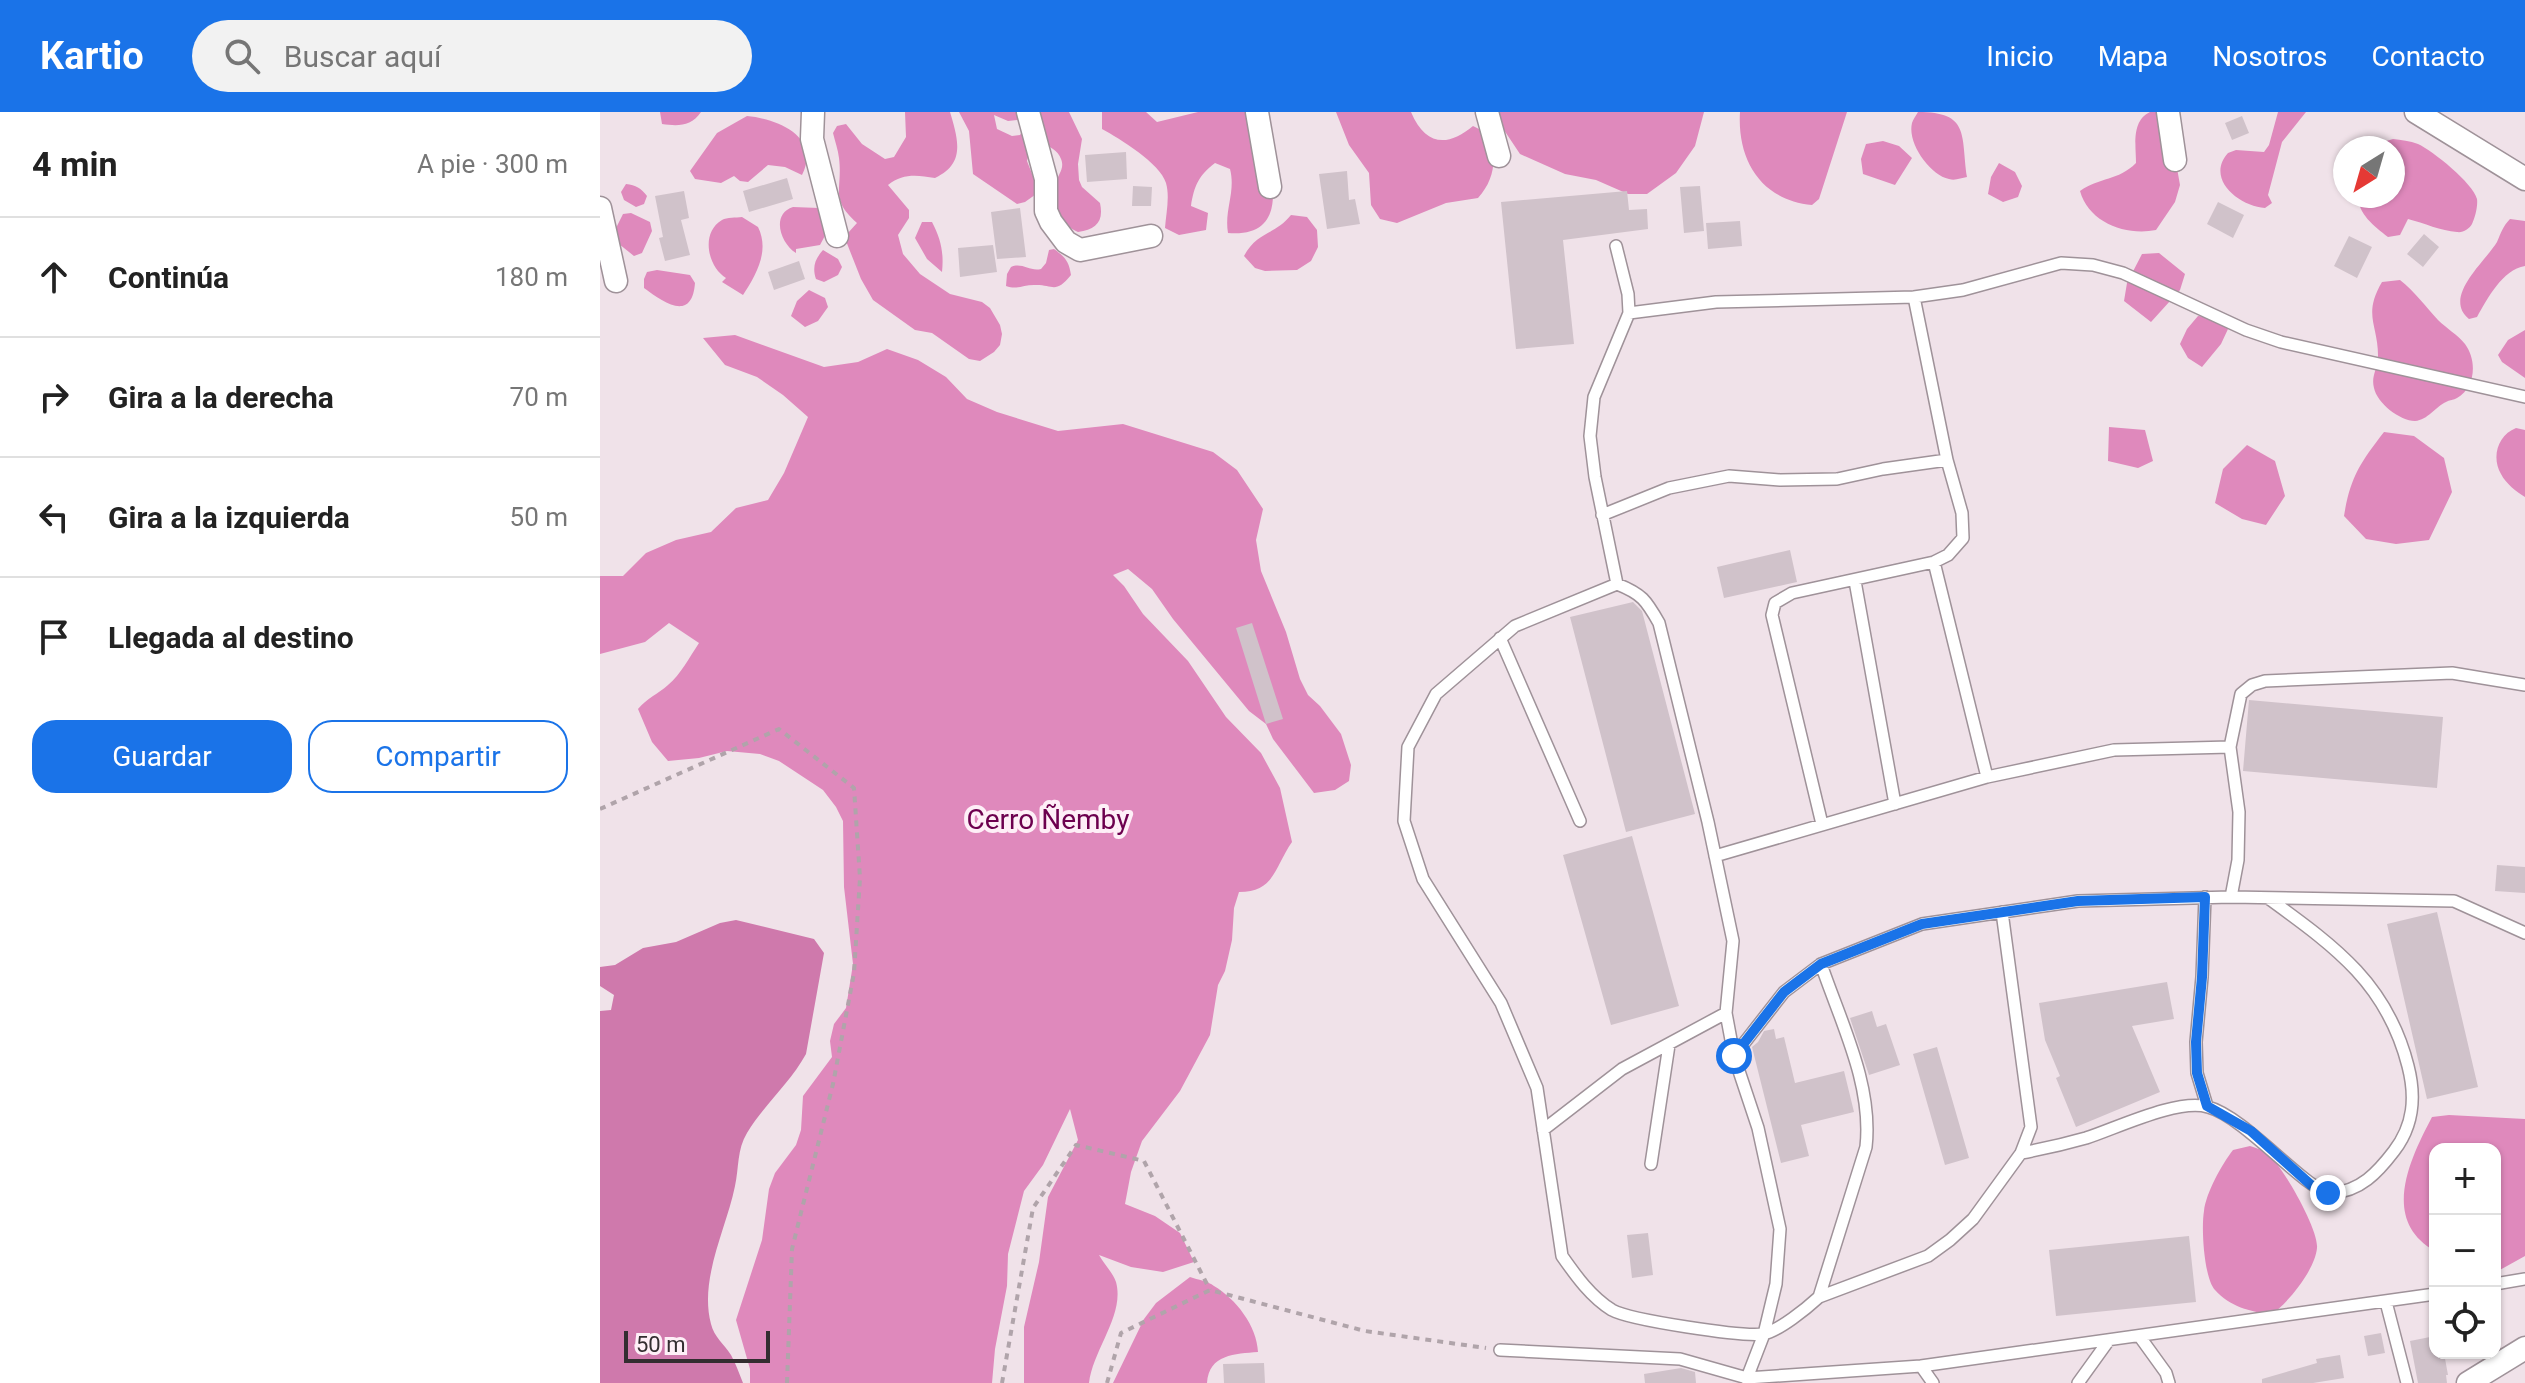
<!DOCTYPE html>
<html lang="es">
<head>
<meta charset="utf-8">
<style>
  :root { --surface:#fff; --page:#f2f2f2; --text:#222; --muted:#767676; --line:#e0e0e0; --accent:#1a73e8 }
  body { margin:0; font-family:Roboto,sans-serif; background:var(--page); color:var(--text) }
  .controls { position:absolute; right:24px; bottom:24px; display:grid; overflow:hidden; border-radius:16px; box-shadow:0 2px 6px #0004 }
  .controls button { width:72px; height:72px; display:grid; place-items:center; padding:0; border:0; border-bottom:2px solid var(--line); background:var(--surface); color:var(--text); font:40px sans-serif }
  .compass { position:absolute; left:1733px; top:24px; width:72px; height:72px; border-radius:50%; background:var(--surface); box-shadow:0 2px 6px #0004; rotate:217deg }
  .scale { position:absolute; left:24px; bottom:20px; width:146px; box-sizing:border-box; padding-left:8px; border:4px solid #332d30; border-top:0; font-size:22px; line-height:28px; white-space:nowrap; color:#332d30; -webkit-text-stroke:6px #feeff7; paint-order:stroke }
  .stop { position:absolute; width:24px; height:24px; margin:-18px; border:6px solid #1a73e8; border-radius:50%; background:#fff }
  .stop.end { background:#1a73e8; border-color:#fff; box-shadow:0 2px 8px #0008 }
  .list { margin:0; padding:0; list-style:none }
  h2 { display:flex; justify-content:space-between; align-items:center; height:104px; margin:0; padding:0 32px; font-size:34px }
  h2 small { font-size:26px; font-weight:400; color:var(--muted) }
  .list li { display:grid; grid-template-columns:52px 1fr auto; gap:24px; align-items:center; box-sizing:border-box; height:120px; padding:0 32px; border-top:2px solid var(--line) }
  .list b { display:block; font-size:30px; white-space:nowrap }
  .list em { font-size:26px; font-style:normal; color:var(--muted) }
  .actions { display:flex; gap:16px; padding:24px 32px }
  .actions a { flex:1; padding:18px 0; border:2px solid var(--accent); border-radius:24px; text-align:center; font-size:28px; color:var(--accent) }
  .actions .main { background:var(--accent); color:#fff }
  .icon { flex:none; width:44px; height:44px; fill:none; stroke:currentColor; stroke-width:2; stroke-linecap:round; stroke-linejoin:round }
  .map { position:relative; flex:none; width:1925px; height:1271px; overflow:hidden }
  header { display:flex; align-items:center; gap:48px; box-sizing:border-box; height:112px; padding:0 40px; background:var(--accent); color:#fff }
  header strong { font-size:38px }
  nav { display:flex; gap:44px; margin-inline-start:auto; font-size:28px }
  .search { width:560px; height:72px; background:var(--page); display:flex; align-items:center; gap:20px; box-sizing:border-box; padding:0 28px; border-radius:44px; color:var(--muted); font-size:30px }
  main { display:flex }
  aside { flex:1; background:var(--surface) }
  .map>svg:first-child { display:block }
  .forest { fill:#df89bc }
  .water { fill:#cf79ac }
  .building { fill:#d0c2ca }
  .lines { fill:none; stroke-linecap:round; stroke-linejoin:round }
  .service-casing { stroke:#9f9299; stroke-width:14 }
  .minor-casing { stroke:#9f9299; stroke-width:25 }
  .path { stroke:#b0a4aa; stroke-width:4; stroke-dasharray:6 6; stroke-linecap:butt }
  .service { stroke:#fff; stroke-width:11 }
  .minor { stroke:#fff; stroke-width:22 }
  .route { stroke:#1a73e8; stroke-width:10 }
  .labels { text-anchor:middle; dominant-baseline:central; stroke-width:8; stroke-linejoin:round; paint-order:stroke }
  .park-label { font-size:28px; fill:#6c004e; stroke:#feeff7 }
</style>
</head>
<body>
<header>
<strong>Kartio</strong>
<div class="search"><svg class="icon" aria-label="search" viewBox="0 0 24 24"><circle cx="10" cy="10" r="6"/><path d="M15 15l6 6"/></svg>Buscar aquí</div>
<nav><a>Inicio</a><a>Mapa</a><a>Nosotros</a><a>Contacto</a></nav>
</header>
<main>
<aside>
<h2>4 min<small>A pie · 300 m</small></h2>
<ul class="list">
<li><svg class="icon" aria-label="ahead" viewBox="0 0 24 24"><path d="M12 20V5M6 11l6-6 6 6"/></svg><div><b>Continúa</b></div><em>180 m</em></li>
<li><svg class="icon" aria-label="right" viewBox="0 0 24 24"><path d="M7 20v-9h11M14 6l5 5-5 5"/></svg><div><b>Gira a la derecha</b></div><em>70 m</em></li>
<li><svg class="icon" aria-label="left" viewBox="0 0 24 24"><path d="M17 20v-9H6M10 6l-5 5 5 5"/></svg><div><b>Gira a la izquierda</b></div><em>50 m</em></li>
<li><svg class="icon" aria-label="arrive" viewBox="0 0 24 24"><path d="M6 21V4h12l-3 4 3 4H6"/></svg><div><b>Llegada al destino</b></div></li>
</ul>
<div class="actions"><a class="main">Guardar</a><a>Compartir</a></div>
</aside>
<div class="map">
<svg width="1925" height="1271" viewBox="0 0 1925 1271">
  <rect width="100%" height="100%" fill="#f0e2e9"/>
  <path class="forest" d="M 60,0 L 101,0 C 91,15 77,14 62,12 Z
    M 305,0 L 350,0 C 358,27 366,52 335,66 C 317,63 303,61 288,73 L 309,98 L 309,106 L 298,123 L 303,142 L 320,162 L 350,182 L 382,190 L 390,196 L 400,213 L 402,222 L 400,233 L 394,240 L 380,249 L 369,247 L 332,221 L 315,218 L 273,188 L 261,167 L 246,129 L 247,122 L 257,111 C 229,86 243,78 239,46 C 238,38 235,29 233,21 L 237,14 L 246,12 L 262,32 L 285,47 L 294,45 L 306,25 Z
    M 359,0 L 422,0 L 417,8 L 408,9 L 394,3 L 397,17 L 412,24 L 420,23 L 428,8 L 428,0 L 469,0 L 482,27 L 478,52 L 479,68 L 482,75 L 500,91 C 504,110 496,117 478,120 C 457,110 452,93 456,71 C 458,62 465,57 461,47 C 458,38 449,35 442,30 L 429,41 L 427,49 L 439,80 L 425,90 L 417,92 L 373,62 L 369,19 Z
    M 502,0 L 546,0 L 557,10 L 598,0 L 654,0 C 665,39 702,127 628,121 C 624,98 636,80 630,57 L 615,51 C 599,63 594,74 591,94 L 608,101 L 606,118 L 579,123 L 565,116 C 566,102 570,85 566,71 C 560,51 520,27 502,17 Z
    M 736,0 L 811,0 C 825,33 847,36 873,14 L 889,22 C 897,46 895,67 878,86 L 846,91 L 797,111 L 780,107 L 771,93 L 769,61 L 749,33 Z
    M 892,0 L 1104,0 L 1095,34 L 1076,61 L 1047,82 L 1028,82 L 996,68 L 965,62 L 920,42 Z
    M 1140,0 L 1247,0 L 1219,87 L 1212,93 C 1161,88 1137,48 1140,0 Z
    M 1318,0 C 1370,0 1361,23 1367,65 C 1361,66 1355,69 1349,67 C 1330,63 1307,31 1312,11 C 1313,7 1316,4 1318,0 Z
    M 1550,0 L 1567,0 L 1580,73 L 1575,90 L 1556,118 C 1526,124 1489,111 1480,79 C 1500,65 1518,69 1536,51 C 1536,34 1531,9 1550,0 Z
    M 1678,0 L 1706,0 L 1682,30 L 1668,83 L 1672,91 L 1665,96 C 1639,94 1605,67 1628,41 L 1636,38 L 1664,40 L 1669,33 Z
    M 147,4 C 179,7 221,25 202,63 L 185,55 L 168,53 L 148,70 L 140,69 L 134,64 L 121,71 L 95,67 L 90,59 L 117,21 Z
    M 1793,27 C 1801,28 1810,29 1818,32 C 1833,39 1873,71 1877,87 C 1878,94 1875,106 1872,112 C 1869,117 1863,121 1857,120 C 1841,119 1824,111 1808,107 L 1800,123 L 1788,125 C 1774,114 1758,102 1758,84 L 1793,84 L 1793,36 L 1779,36 L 1783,30 Z
    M 1283,29 L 1299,34 L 1312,46 L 1295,73 L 1263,62 L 1261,47 L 1266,32 Z
    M 1399,51 L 1415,60 L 1422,74 L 1418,85 L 1403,90 L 1388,82 L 1391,65 Z
    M 26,72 C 36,73 41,76 47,84 L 44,92 L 36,95 L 24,88 L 21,80 Z
    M 193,95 L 219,96 L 228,118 L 220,133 L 196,137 L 196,141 C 180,131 171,102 193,95 Z
    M 31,101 L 50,110 L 52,119 L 42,141 L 34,144 L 19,132 L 16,116 L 23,102 Z
    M 691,103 L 707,105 L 717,118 L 718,135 L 711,149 L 697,158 L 665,159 L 655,156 L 644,144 C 657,119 674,124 691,103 Z
    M 142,105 L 158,115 C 170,139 156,163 143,183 L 122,170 L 126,166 C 108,155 100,121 122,108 C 127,105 136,106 142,105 Z
    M 1910,107 L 1925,109 L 1925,154 C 1902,158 1888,186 1877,205 L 1869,207 C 1842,185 1885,150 1897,130 C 1901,121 1903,114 1910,107 Z
    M 322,110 L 332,110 C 341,127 344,141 342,160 L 327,147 L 315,126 Z
    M 454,137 C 465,145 469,149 471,163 C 455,183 453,172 434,173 C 423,173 417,178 406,174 L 407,162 L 411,155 C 422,150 430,160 441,157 L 446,151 L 449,138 Z
    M 223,138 L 238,147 L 242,155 L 238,163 L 224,170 L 216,167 C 212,155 215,147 223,138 Z
    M 1559,141 L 1585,162 L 1580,178 L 1551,210 L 1524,189 L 1527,171 L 1542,142 Z
    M 57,158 L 90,163 L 95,171 C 92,211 63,190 44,176 L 44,167 L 47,160 Z
    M 1800,168 C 1815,180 1825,194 1838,208 C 1846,216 1858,223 1865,232 C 1877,248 1876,275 1857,286 C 1854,288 1849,288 1846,290 C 1835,295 1828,308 1815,309 C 1800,309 1777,291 1774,276 C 1771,265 1777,257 1778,247 C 1779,213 1762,204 1782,170 Z
    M 209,178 L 225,186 L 228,195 L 218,209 L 205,215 L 191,204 L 197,189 Z
    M 1598,204 L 1615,205 L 1628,217 L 1621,232 L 1602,255 L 1588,246 L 1580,232 L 1587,217 Z
    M 1925,218 L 1925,266 L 1902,250 L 1898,243 L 1908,228 Z
    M 135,223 L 224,255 L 258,250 L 287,237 L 318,248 L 346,265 L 367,287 L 397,300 L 458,319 L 523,312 L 613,340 L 637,358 L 663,397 L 656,428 L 661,459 L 686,520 L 700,567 L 708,583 L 720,594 L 741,622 L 751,653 L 749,669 L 735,678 L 714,681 L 673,627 L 666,612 L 649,599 L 573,507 L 552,477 L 528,457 L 513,463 L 524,474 L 543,502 L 588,549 L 626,605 L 661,641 L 680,676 L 692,730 C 675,754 675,780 639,780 L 634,796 L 632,828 L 625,859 L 618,873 L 610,923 L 580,979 L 542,1029 L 531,1060 L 525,1092 L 555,1104 L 580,1121 L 594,1150 L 563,1160 L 531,1155 L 499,1143 C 504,1152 513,1161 516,1170 C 525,1203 493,1237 489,1271 L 424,1271 L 424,1215 L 439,1150 L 448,1085 L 478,1028 L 470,997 L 443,1053 L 424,1079 L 408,1142 L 407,1174 L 395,1237 L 392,1271 L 150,1271 L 150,1257 L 136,1208 L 162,1128 L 169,1077 L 175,1061 L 196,1033 L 201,1018 L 203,984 L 232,945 L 230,929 L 234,912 L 246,896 L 253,852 L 244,775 L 243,709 L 236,695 L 223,678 L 179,649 L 160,642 L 127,639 L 99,646 L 68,649 L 52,630 L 38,597 C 47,586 58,582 68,573 C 81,562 89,546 99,531 L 69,511 L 45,530 L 0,542 L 0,464 L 23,464 L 46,441 L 76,428 L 111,420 L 136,396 L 168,388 L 184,361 L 208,305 L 183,283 L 157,265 L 125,253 L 103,226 Z
    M 1509,315 L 1545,318 L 1553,349 L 1538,356 L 1508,349 Z
    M 1916,316 L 1925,318 L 1925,385 C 1917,380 1906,372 1901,362 C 1891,345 1898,323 1916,316 Z
    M 1784,320 L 1814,324 L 1844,346 L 1852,380 L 1829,428 L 1796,432 L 1766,427 L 1744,404 C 1750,366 1760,351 1784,320 Z
    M 1647,333 L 1675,349 L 1685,384 L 1666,413 L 1642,407 L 1615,391 L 1623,357 Z
    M 1849,1003 L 1925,1007 L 1925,1144 L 1898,1159 L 1895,1159 L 1895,1037 L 1835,1037 L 1835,1139 C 1780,1108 1810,1047 1832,1005 Z
    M 1650,1034 C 1656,1036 1663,1038 1668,1042 C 1682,1053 1719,1118 1717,1136 C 1715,1158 1688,1191 1671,1203 C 1650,1199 1630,1195 1615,1178 C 1604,1166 1601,1116 1604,1099 C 1606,1081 1622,1052 1633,1038 Z
    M 590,1165 C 598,1168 608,1169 614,1174 C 636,1187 657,1214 658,1240 C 635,1242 609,1242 607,1271 L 513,1271 L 544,1207 L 556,1191 Z"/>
  <path class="water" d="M 136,808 L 214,827 L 224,841 L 206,942 C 190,971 164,993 147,1021 C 137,1037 139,1056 135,1074 C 126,1118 99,1167 111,1212 C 114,1225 124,1232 131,1243 C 136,1252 139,1261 143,1271 L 0,1271 L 0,899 L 11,898 L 14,883 L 0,874 L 0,855 L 15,853 L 43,836 L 76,830 L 120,811 Z"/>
  <path class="building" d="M 1642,4 L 1649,21 L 1632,28 L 1625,11 Z
    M 526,40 L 527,67 L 487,70 L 485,43 Z
    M 747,59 L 749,88 L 755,87 L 760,112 L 727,117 L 719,62 Z
    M 187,66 L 193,87 L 149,100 L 143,79 Z
    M 533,74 L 552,75 L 551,94 L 532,94 Z
    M 1100,74 L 1104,119 L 1084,121 L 1080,75 Z
    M 84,79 L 89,106 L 81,108 L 90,143 L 65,149 L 59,126 L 63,125 L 55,84 Z
    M 1027,79 L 1029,98 L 1047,97 L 1048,117 L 963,128 L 974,232 L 916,237 L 901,90 Z
    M 1618,90 L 1644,103 L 1633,126 L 1607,112 Z
    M 420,96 L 426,145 L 397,147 L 391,100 Z
    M 1140,109 L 1142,134 L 1108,137 L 1106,111 Z
    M 1824,122 L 1839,135 L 1823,155 L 1807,142 Z
    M 1749,124 L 1772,135 L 1757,166 L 1734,154 Z
    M 393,133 L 397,160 L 360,165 L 358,136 Z
    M 199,149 L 205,167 L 174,178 L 168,160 Z
    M 1190,438 L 1197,470 L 1124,486 L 1117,455 Z
    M 1033,490 L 1042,499 L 1095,702 L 1026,720 L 970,505 Z
    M 652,511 L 683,607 L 666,612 L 636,516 Z
    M 1649,588 L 1843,605 L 1837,676 L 1643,659 Z
    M 1032,724 L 1079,894 L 1011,913 L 963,743 Z
    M 1897,753 L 1925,755 L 1925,781 L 1895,779 Z
    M 1837,800 L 1878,975 L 1827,987 L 1787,812 Z
    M 1567,870 L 1574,907 L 1532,914 L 1560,980 L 1476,1015 L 1456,966 L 1460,964 L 1445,928 L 1439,891 Z
    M 1272,899 L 1277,915 L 1286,912 L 1300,953 L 1269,963 L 1250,906 Z
    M 1174,917 L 1176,927 L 1184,925 L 1195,971 L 1244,959 L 1254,1000 L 1201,1013 L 1209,1044 L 1181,1051 L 1152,935 L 1158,930 L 1164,919 Z
    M 1337,935 L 1369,1046 L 1345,1053 L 1313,942 Z
    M 1048,1121 L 1053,1163 L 1032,1166 L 1027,1123 Z
    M 1589,1124 L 1596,1190 L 1456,1204 L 1449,1138 Z
    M 1781,1221 L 1785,1241 L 1768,1244 L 1764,1224 Z
    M 1835,1224 L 1835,1241 L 1844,1241 L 1848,1263 L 1846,1263 L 1847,1271 L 1818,1271 L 1810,1229 Z
    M 1740,1243 L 1744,1266 L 1713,1271 L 1662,1271 L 1662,1267 L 1717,1251 L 1716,1247 Z
    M 664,1251 L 665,1271 L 624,1271 L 623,1252 Z
    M 1081,1256 L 1095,1260 L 1096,1271 L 1045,1271 L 1044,1262 Z"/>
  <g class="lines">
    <g class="service-casing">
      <path id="service" d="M 1016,134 L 1028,182 L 1029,201 L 994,285 L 990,324 L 995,365 L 1017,472
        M 1029,201 L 1116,190 L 1314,185 L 1363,178 L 1461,151 L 1493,153 L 1523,161 L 1646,218 L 1681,230 L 1925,285
        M 1002,403 L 1069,376 L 1129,364 L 1180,368 L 1237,367 L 1283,357 L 1347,348
        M 1334,450 L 1387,665
        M 1255,469 L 1295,692
        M 900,526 L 980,709
        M 1222,712 L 1172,503 L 1175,491 L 1192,481 L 1334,450 L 1348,443 L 1363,426 L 1362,401 L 1347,348 L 1314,185
        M 1115,744 L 1387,665 L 1514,638 L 1630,635
        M 1605,785 L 1602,865 L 1596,930 L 1597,961 L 1607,994
        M 1631,785 L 1638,748 L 1639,700 L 1630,635 L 1641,582 L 1652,573 L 1665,569 L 1852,561 L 1925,573
        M 1134,944 L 1184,880 L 1221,852 L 1322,812 L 1478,789 L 1631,785 L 1854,789 L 1925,821
        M 943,1018 L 1022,957 L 1126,901
        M 1421,1041 C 1443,1037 1465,1032 1486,1026 C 1517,1016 1578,986 1608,995 C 1646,1005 1708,1081 1731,1081 C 1760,1080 1778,1060 1794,1039 C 1814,1013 1816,985 1808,954 C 1787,871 1734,834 1668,786
        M 1051,1052 L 1069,933
        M 1895,1172 L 1925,1167
        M 1219,1185 L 1328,1144 L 1350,1128 L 1373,1107 L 1421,1041 L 1431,1015 L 1402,800
        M 1786,1190 L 1807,1271
        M 1540,1225 L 1566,1261 L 1569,1271
        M 900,1238 L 1080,1247 L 1147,1266 L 1321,1254 L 1333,1271
        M 1321,1254 L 1835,1182
        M 1148,1271 L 1147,1266 L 1164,1222 L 1176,1172 L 1180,1117 L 1158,1016 L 1134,944 L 1126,901 L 1133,829 L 1108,710 L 1059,511 C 1046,488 1042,482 1017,472 L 915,514 L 836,582 L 808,635 L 804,709 L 823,767 L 901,891 L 937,976 L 962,1144 C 976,1164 991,1185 1012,1198 C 1030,1208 1142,1225 1163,1222 C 1179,1219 1207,1196 1219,1185 L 1266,1035 C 1273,973 1241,911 1221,852
        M 1478,1271 L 1509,1228"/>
    </g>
    <g class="minor-casing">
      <path id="minor" d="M 213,0 L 212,27 L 237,124
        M 428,0 L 446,67 L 446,99 L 451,110 L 466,130 L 480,138 L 551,124
        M 657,0 L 670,75
        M 887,0 L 899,44
        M 1568,0 L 1575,48
        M 1816,0 L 1925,67
        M 0,96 L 16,169
        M 1868,1271 L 1925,1236"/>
    </g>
    <path class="path" d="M 0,697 L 179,617 L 254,676 L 260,766 L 254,861 L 233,972 L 192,1137 L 187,1271
      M 402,1271 L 433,1096 L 476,1033 L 544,1049 L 610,1178
      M 507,1271 L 521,1221 L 610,1178 L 765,1219 L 886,1236"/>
    <use href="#service" class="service"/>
    <use href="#minor" class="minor"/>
  </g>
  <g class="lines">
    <path class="route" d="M 1134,944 L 1184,880 L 1221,852 L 1322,812 L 1478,789 L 1605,785 L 1602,865 L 1596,930 L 1597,961 L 1607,994 L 1651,1019 L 1711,1073 L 1728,1081"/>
  </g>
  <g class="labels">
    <g class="park-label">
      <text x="448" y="707">Cerro Ñemby</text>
    </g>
  </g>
</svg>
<div class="controls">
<button>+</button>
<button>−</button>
<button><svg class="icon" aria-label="locate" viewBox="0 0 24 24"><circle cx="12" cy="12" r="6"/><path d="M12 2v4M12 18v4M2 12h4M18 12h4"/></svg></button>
</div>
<svg class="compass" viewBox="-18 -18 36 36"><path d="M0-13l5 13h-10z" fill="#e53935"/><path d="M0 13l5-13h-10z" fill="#767676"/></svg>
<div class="scale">50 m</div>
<div class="stop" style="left:1134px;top:944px"></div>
<div class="stop end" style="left:1728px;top:1081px"></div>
</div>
</main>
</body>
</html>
